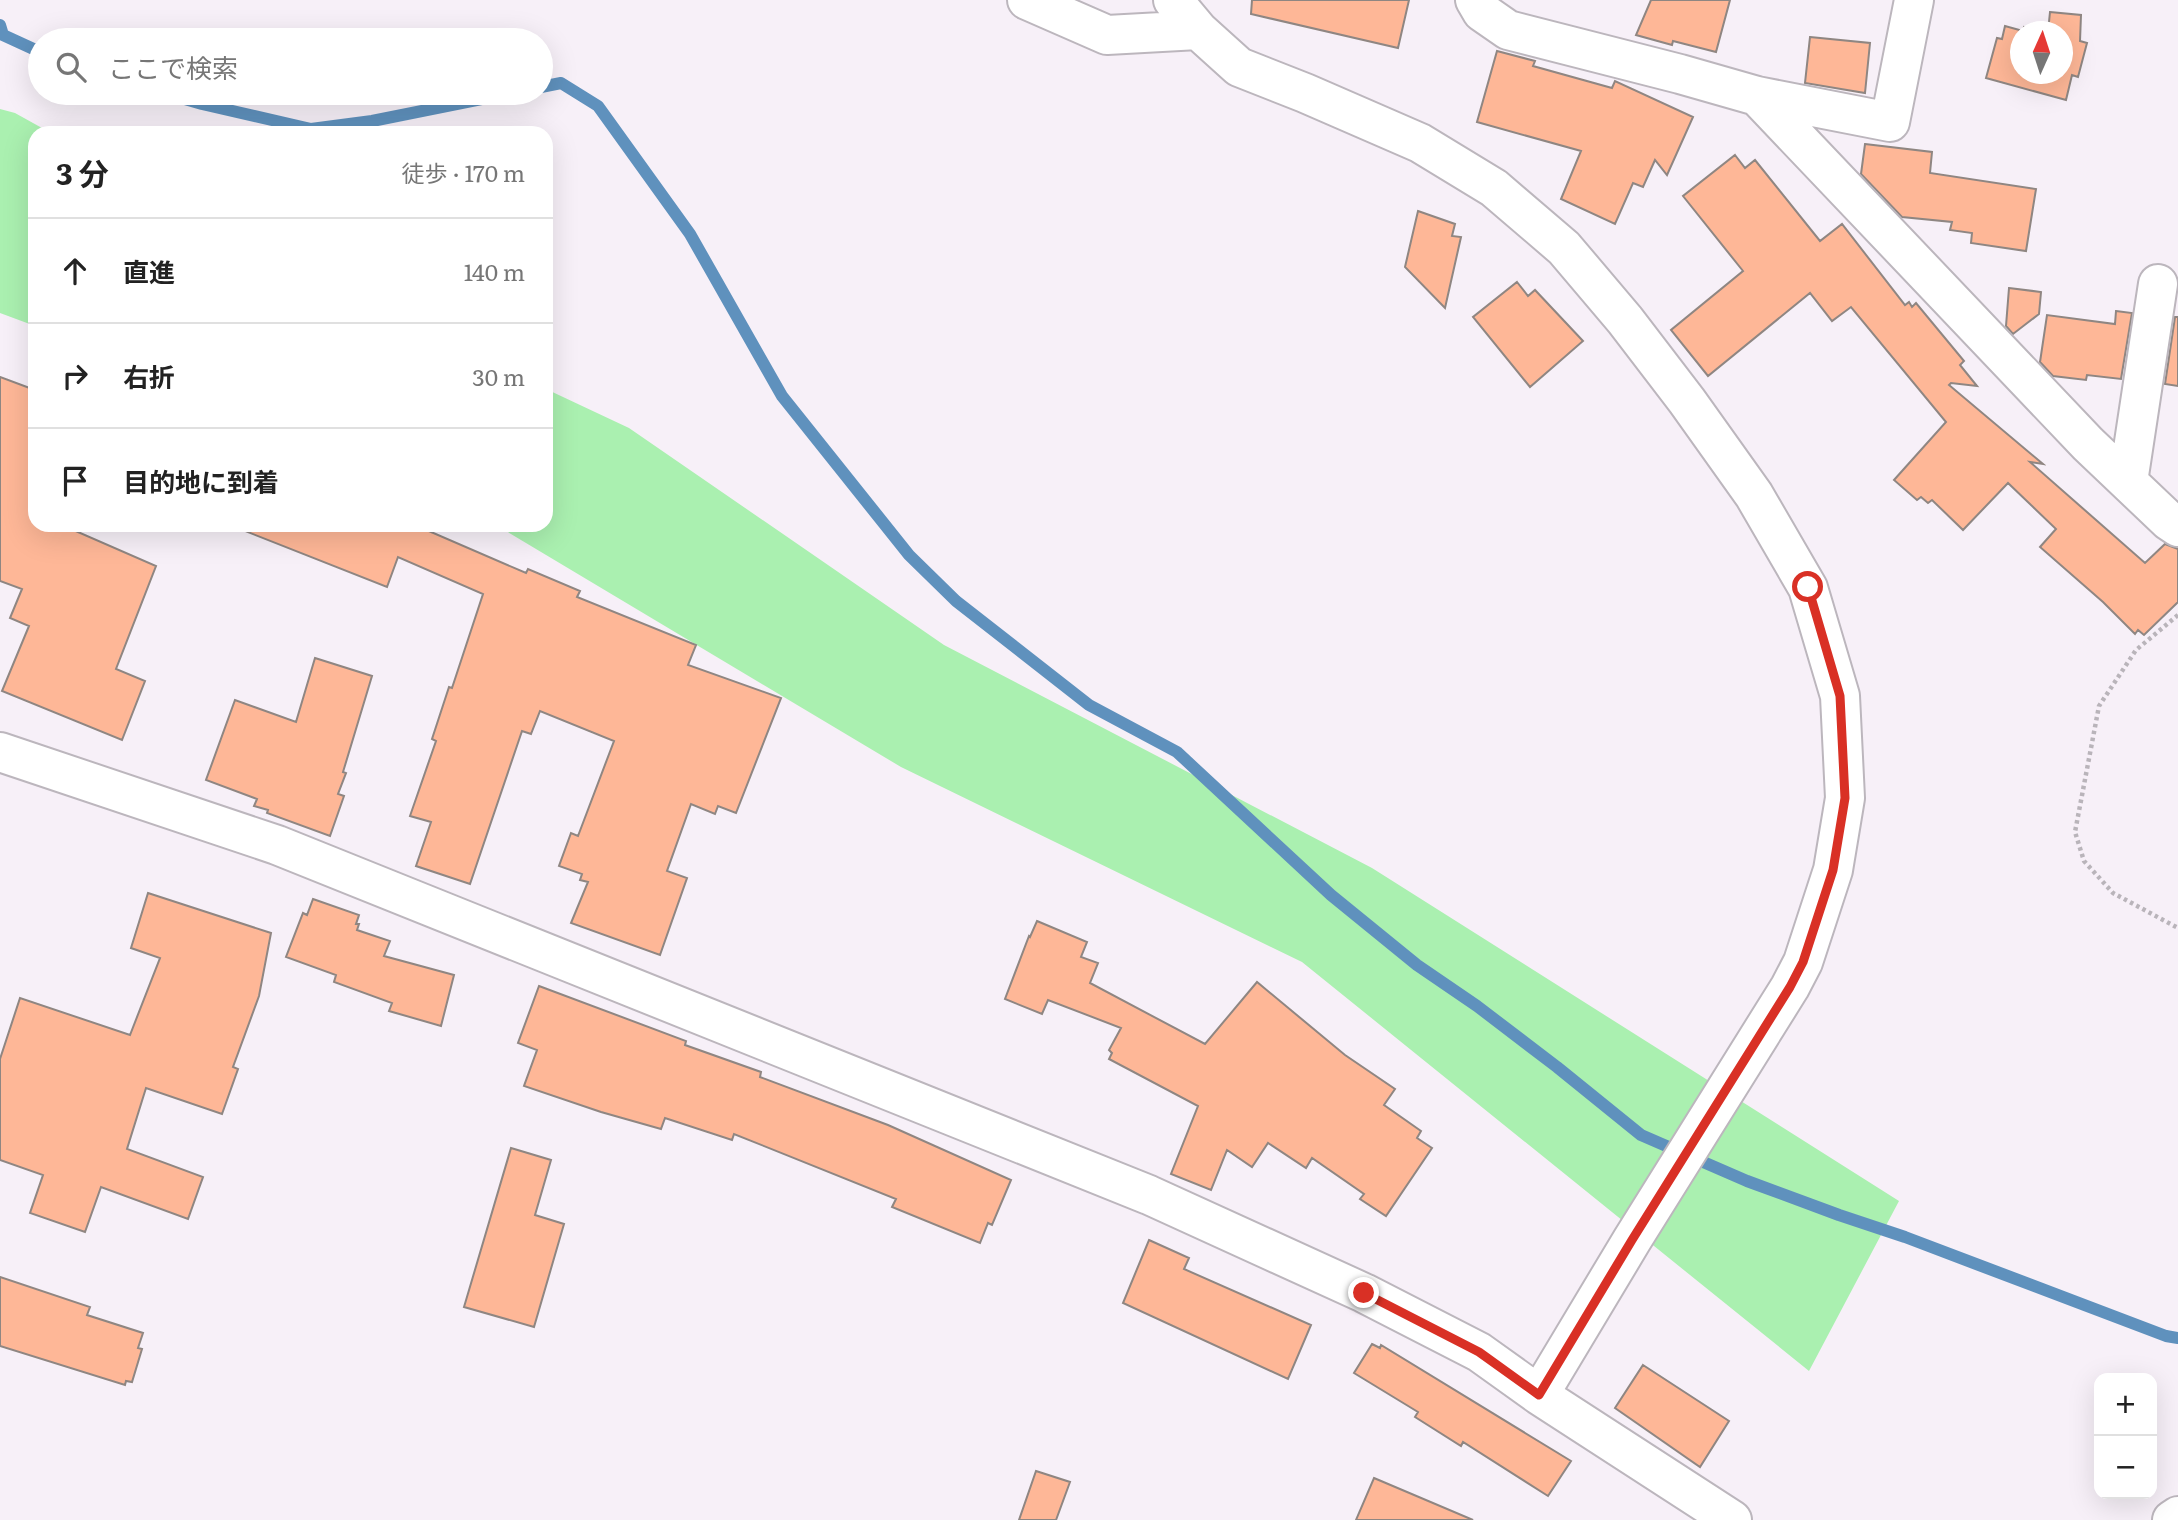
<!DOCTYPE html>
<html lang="ja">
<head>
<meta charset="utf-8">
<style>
  :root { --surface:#fff; --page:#f2f2f2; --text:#222; --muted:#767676; --line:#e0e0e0 }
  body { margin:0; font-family:Literata,"Noto Sans JP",serif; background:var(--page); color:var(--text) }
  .controls { position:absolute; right:21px; bottom:21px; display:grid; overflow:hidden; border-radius:14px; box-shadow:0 7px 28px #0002 }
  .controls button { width:63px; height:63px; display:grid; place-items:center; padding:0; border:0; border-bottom:2px solid var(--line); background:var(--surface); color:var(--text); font:35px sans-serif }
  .compass { position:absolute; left:2010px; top:21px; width:63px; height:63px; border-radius:50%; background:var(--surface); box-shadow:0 7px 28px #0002; rotate:3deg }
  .stop { position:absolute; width:21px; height:21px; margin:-16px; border:5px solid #d93025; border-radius:50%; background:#fff }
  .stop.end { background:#d93025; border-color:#fff; box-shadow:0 2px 7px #0008 }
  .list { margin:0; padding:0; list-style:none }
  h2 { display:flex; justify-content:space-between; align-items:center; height:91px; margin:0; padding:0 28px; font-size:30px }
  h2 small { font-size:23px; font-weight:400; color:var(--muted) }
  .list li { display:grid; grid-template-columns:46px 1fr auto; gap:21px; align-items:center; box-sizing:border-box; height:105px; padding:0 28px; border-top:2px solid var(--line) }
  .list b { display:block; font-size:26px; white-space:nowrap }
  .list em { font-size:23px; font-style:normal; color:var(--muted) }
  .icon { flex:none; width:38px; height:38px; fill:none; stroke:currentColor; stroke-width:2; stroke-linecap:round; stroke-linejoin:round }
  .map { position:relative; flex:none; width:2178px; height:1520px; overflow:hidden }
  .search { position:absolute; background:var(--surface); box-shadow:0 7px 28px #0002; left:28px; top:28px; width:525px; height:77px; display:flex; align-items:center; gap:18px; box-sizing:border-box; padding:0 24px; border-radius:38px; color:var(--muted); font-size:26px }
  .panel { position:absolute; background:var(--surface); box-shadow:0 7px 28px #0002; left:28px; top:126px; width:525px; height:406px; border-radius:21px }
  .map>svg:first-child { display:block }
  .green { fill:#aaf0b0 }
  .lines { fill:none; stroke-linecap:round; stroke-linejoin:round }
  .stream { stroke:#5f91bd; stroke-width:12 }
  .building { fill:#feb797; stroke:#8f8682; stroke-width:2 }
  .minor-casing { stroke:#bcb6bd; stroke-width:42 }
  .path { stroke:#b9b4ba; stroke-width:4.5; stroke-dasharray:3.5 3.5; stroke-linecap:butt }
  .minor { stroke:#fff; stroke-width:38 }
  .route { stroke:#d93025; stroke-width:9 }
</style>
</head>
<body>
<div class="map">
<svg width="2178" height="1520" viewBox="0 0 2178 1520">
  <rect width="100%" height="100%" fill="#f7f0f8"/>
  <path class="green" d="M 0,109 L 15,113 L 51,133 L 35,133 L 35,326 L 0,313 Z
    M 546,389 L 629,428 L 944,645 L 1372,868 L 1899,1201 L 1809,1371 L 1302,962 L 901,767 L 496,525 L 546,525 Z"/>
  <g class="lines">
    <path class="stream" d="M 0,25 L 3,35 L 40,52
      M 541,87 L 561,83 L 598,106 L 690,234 L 782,396 L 909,555 L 956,601 L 1089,705 L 1177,752 L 1331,895 L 1417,965 L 1477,1006 L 1557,1067 L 1641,1135 L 1747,1181 L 1839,1215 L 1905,1237 L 2166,1336 L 2178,1338
      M 164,93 L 202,104 L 311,129 L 372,121 L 512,93"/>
  </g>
  <path class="building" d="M 1252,0 L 1409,0 L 1398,48 L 1251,14 Z
    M 1651,0 L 1730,0 L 1716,52 L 1673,41 L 1672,45 L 1636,35 Z
    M 2050,12 L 2081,15 L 2080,41 L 2087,43 L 2078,77 L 2072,75 L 2066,100 L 1986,78 L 1997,38 L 2002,39 L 2005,26 L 2023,31 L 2024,27 L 2042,32 L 2020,32 L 2020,74 L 2062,74 L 2062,32 L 2048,32 Z
    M 1810,37 L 1870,43 L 1865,93 L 1805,83 Z
    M 1497,51 L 1535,61 L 1533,66 L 1612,88 L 1615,81 L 1693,117 L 1667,175 L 1655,160 L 1643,187 L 1633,183 L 1615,224 L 1561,199 L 1581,151 L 1477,122 Z
    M 1865,144 L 1932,152 L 1930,173 L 2036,189 L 2026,251 L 1971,243 L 1972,233 L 1950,230 L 1952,222 L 1902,217 L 1861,174 Z
    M 1735,155 L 1745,168 L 1755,160 L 1820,241 L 1842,224 L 1905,305 L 1909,302 L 1912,307 L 1916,303 L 1964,361 L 1960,365 L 1977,386 L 1951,383 L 1949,385 L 2043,464 L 2030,462 L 2145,563 L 2165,544 L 2178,549 L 2178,602 L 2144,635 L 2138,630 L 2135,634 L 2103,602 L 2040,547 L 2056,529 L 2008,483 L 1963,530 L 1932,500 L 1928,503 L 1921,497 L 1917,500 L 1894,480 L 1946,422 L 1851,307 L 1832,321 L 1810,293 L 1708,376 L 1671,330 L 1743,271 L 1683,196 Z
    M 1418,211 L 1455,224 L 1452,236 L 1461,237 L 1445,308 L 1405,267 Z
    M 1517,282 L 1528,296 L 1535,290 L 1583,341 L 1530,387 L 1473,317 Z
    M 2009,288 L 2041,292 L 2039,314 L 2013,334 L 2006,326 Z
    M 2116,311 L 2132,313 L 2121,379 L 2087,375 L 2086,380 L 2053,376 L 2040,362 L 2047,315 L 2115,324 Z
    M 2175,317 L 2178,317 L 2178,386 L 2165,384 Z
    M 0,377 L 35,390 L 35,525 L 62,525 L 156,566 L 116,669 L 145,681 L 122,740 L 2,691 L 29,626 L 10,618 L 22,589 L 0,581 Z
    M 236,525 L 415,525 L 526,573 L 528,569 L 580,591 L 577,597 L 696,645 L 688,665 L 781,698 L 736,813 L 718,806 L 715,814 L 691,804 L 667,871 L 687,878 L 660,955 L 571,923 L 588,882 L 580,880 L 582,874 L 559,866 L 571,833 L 578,836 L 614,741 L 540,711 L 531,734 L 522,731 L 470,884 L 416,866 L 431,822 L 410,816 L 436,741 L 432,739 L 449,687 L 452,688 L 483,594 L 398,557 L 387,587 L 235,527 Z
    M 315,658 L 372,676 L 343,772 L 346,773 L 338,794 L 344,796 L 330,836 L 267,813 L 268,810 L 254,806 L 257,799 L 206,780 L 235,700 L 296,722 Z
    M 148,893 L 271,933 L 259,996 L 233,1067 L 238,1069 L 222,1114 L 146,1088 L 127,1149 L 203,1177 L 188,1219 L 101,1187 L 85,1232 L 30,1213 L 43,1175 L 0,1160 L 0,1059 L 20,998 L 130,1035 L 160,958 L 131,948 Z
    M 313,899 L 359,915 L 356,924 L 359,924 L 357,930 L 390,941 L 384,956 L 454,975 L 441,1026 L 389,1011 L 392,1003 L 334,982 L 336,975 L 286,957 L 303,913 L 307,915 Z
    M 1037,921 L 1087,942 L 1081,957 L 1098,963 L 1090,983 L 1205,1044 L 1257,982 L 1345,1055 L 1395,1089 L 1384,1105 L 1421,1131 L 1417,1138 L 1432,1148 L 1386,1216 L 1360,1199 L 1364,1194 L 1312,1158 L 1306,1168 L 1268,1143 L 1252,1167 L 1227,1150 L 1211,1190 L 1171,1174 L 1198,1106 L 1109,1059 L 1112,1053 L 1109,1050 L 1121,1028 L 1048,1000 L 1042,1014 L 1005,999 L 1029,936 L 1030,937 Z
    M 539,986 L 686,1041 L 685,1045 L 761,1072 L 760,1077 L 888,1125 L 1011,1180 L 992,1225 L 988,1223 L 980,1243 L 892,1207 L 896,1199 L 734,1134 L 732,1140 L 665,1118 L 661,1129 L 601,1112 L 524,1086 L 537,1050 L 518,1043 Z
    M 511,1148 L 551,1160 L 535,1215 L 564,1224 L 534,1327 L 464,1307 Z
    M 1149,1240 L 1189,1258 L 1184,1269 L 1311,1325 L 1288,1379 L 1123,1303 Z
    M 0,1277 L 90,1307 L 87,1315 L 143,1333 L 138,1348 L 142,1349 L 132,1382 L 126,1381 L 125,1385 L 0,1346 Z
    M 1372,1344 L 1380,1348 L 1381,1345 L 1571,1461 L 1548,1496 L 1463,1442 L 1461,1446 L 1415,1417 L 1418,1412 L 1354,1373 Z
    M 1643,1365 L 1729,1421 L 1700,1467 L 1615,1408 Z
    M 1036,1471 L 1070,1482 L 1056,1520 L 1019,1520 Z
    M 1374,1478 L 1473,1520 L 1356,1520 Z"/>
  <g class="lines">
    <g class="minor-casing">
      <path id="minor" d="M 1027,0 L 1107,35 L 1198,30
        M 1173,0 L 1198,30 L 1239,67 L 1305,93 L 1420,143 L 1494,188 L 1564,248 L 1625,320 L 1687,401 L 1754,495 L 1808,588 L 1840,696 L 1845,798 L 1833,870 L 1803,962 L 1790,987 L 1632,1240 L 1539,1395
        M 1475,0 L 1482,12 L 1508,30 L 1680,74 L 1757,96 L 1890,122 L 1914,0
        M 1757,96 L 2088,444 L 2169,521 L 2178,527
        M 2128,482 L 2158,284
        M 0,752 L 277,845 L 1149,1195 L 1364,1293 L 1479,1352 L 1539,1395 L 1732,1520
        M 2172,1520 L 2178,1516"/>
    </g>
    <path class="path" d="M 2178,615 L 2136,650 L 2099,706 L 2075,832 L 2084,861 L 2113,893 L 2178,928"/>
    <use href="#minor" class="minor"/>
  </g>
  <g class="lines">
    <path class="route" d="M 1364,1293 L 1479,1352 L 1539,1395 L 1632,1240 L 1790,987 L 1803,962 L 1833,870 L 1845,798 L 1840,696 L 1808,587"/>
  </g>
</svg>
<div class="controls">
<button>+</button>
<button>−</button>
</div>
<svg class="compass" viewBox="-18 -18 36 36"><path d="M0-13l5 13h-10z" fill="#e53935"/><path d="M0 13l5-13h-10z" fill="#767676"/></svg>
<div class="stop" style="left:1808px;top:587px"></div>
<div class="stop end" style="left:1364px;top:1293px"></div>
<div class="search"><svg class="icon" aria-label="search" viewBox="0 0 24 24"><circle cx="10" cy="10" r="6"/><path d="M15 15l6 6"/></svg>ここで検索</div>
<section class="panel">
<h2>3 分<small>徒歩 · 170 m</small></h2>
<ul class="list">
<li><svg class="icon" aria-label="ahead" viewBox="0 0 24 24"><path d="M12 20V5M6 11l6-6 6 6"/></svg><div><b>直進</b></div><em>140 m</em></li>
<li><svg class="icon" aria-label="right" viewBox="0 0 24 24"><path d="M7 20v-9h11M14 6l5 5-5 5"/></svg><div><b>右折</b></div><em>30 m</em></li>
<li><svg class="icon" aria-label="arrive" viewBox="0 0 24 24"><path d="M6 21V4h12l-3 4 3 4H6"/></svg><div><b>目的地に到着</b></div></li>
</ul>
</section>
</div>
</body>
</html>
